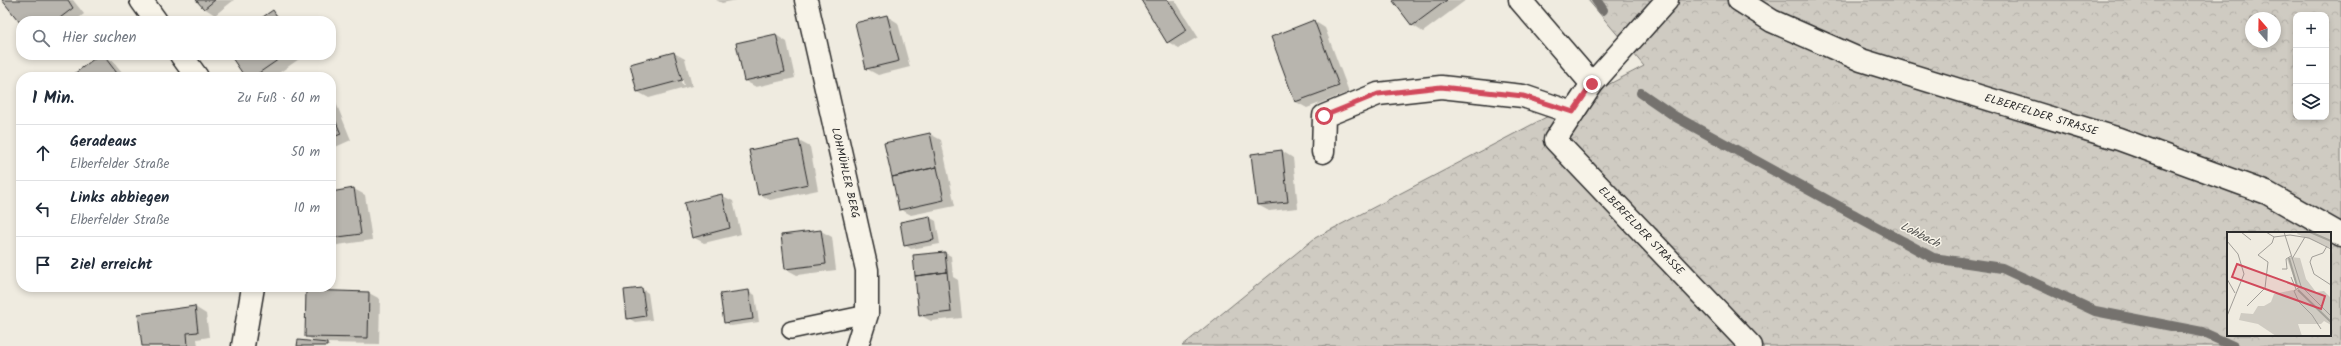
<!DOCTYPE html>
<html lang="de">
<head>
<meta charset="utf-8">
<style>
  :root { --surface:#fff; --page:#f2f2f3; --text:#1f2937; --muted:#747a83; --line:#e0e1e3 }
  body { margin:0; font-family:Kalam,sans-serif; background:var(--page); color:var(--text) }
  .controls { position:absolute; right:12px; top:12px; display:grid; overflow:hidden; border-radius:8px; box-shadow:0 2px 6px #0003 }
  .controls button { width:36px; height:36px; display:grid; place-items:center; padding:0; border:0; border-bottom:1px solid var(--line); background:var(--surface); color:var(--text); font:20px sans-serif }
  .compass { position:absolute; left:2245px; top:12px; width:36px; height:36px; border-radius:50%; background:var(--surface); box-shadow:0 2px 6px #0003; rotate:340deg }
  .stop { position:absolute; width:12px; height:12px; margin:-9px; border:3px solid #d1495b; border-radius:50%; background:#fff }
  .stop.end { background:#d1495b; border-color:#fff; box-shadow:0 1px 4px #0008 }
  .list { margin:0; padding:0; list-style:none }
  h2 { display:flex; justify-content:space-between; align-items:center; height:52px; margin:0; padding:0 16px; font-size:17px }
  h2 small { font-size:13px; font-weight:400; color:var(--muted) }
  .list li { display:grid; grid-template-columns:26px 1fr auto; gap:12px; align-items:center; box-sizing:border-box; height:56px; padding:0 16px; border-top:1px solid var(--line) }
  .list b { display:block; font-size:15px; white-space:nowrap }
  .list p { margin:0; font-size:13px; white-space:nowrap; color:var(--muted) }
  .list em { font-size:13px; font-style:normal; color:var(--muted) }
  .icon { flex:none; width:22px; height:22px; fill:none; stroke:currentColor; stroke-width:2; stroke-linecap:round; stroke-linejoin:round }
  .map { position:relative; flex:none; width:2341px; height:346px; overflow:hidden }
  .search { position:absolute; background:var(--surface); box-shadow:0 2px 6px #0003; left:16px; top:16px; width:320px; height:44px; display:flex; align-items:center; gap:10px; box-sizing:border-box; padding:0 14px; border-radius:16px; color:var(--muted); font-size:15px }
  .panel { position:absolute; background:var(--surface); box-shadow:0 2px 6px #0003; left:16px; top:72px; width:320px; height:220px; border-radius:16px }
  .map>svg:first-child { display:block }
  .forest { fill:url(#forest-crowns); stroke:#7d7b76; fill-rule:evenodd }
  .shadow { fill:#0003; fill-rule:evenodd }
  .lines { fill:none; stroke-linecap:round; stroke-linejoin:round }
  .stream { stroke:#74726e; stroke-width:10 }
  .building { fill:#b8b5ae; stroke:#2b2b2b }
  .lane-casing { stroke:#2b2b2b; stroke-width:20 }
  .street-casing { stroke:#2b2b2b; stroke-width:25 }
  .secondary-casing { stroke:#2b2b2b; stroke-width:25 }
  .lane { stroke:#f7f3e8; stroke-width:17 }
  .street { stroke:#f7f3e8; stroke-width:22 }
  .secondary { stroke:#f7f3e8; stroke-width:22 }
  .route { stroke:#d1495b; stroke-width:5 }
  .labels { text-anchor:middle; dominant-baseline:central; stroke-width:3; stroke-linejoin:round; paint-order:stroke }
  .street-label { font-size:11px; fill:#2b2b2b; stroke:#f7f3e8 }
  .water-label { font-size:12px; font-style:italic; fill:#555552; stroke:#f7f3e8 }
  .inset-river { fill:none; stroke:#a4a29a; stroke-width:2 }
  .inset-road { fill:none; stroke:#a19e98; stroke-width:1 }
  .view { fill:#d1495b; fill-opacity:0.15; stroke:#d1495b; stroke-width:2 }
  .inset-edge { fill:none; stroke:#2b2b2b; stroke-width:2 }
</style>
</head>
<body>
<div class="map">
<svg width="2341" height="346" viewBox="0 0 2341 346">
  <defs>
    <pattern id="forest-crowns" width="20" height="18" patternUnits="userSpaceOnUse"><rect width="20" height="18" fill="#cfcbc2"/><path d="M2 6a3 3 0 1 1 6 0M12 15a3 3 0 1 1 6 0" fill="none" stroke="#b2aea7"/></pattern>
  </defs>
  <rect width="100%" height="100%" fill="#efebe0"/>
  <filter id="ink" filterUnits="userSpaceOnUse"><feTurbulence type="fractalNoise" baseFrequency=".025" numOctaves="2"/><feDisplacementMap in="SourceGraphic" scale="8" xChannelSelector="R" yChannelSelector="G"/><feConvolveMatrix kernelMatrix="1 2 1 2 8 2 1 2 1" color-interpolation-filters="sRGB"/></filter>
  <g filter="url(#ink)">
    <path class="forest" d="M 1588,0 L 2341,0 L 2341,346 L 1182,346 L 1315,238 L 1644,66 ZM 2296,15 L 2326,15 L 2326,117 L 2296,117 ZM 2251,18 L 2275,18 L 2275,42 L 2251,42 ZM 2228,233 L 2330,233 L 2330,335 L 2228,335 Z"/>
    <path class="shadow" d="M 4,0 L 73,0 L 84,14 L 75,21 L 21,22 Z
      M 198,0 L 234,0 L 215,15 L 204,8 Z
      M 716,0 L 737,0 L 722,3 Z
      M 1142,0 L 1175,0 L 1198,37 L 1179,48 L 1168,42 Z
      M 1394,0 L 1466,0 L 1423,32 L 1412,25 Z
      M 273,12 L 286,21 L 259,21 Z
      M 887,16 L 898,23 L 910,67 L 878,75 L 867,69 L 856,24 Z
      M 1314,21 L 1325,28 L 1349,92 L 1307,108 L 1296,102 Z
      M 776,35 L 787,42 L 795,78 L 756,87 L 745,81 Z
      M 674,53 L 685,59 L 692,86 L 649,98 L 638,92 ZM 675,60 L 677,60 L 684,85 L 682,85 Z
      M 101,55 L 113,61 L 126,77 L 72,77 Z
      M 232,55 L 305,55 L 273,77 L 247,77 Z
      M 331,96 L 334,98 L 351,140 L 331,149 Z
      M 930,134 L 941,140 L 955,206 L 911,215 L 900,209 Z
      M 799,141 L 810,147 L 818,190 L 770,200 L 759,194 Z
      M 1282,151 L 1293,158 L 1298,208 L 1269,211 L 1258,205 Z
      M 354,189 L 365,195 L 372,240 L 331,246 L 331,193 Z
      M 721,195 L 733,201 L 741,234 L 704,243 L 693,237 Z
      M 929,217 L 936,221 L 940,244 L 911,249 L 905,245 Z
      M 821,231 L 832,237 L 836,270 L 797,275 L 786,269 Z
      M 945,253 L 951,256 L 953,277 L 958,280 L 962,318 L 931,321 L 920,315 Z
      M 642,289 L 648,293 L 652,320 L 635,322 L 628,318 Z
      M 749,291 L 755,295 L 759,322 L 731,326 L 725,322 Z
      M 307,292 L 369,293 L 380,299 L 379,344 L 325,343 L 330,346 L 298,346 L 318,343 L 306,336 Z
      M 195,307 L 206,314 L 209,337 L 197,339 L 198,346 L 143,346 Z"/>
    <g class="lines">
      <path class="stream" d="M 1596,0 L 1603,10
        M 1641,93 L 1676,117 L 1933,258 L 2002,268 L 2095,311 L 2202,332 L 2233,346"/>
    </g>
    <path class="building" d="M 2,0 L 68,0 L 73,8 L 56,21 L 21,21 L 21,24 Z
      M 196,0 L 215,0 L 204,9 Z
      M 1141,0 L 1168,0 L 1187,30 L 1167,43 Z
      M 1395,0 L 1447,0 L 1412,26 L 1393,1 Z
      M 273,10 L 280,21 L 257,21 Z
      M 887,15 L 899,61 L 866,69 L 855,23 Z
      M 1314,20 L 1339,86 L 1295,102 L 1271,37 Z
      M 776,34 L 785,72 L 744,81 L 736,43 Z
      M 674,52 L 682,80 L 637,92 L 630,64 Z
      M 99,55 L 103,55 L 120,77 L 70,77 Z
      M 230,55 L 285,55 L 253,77 L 245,77 Z
      M 331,110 L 341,134 L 331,138 Z
      M 930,133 L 937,167 L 892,177 L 884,143 Z
      M 799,140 L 808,184 L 758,195 L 749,150 Z
      M 1282,150 L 1288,202 L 1257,205 L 1251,154 Z
      M 937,167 L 944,200 L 899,210 L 892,177 Z
      M 354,188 L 361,234 L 331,238 L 331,192 Z
      M 722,194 L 730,228 L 692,238 L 684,203 Z
      M 930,216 L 934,240 L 904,246 L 900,222 Z
      M 821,230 L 826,264 L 785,269 L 781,235 Z
      M 945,252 L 947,272 L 915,276 L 913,255 Z
      M 947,272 L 951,312 L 919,316 L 915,276 Z
      M 642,288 L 646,316 L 627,319 L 624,290 Z
      M 306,290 L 369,292 L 368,338 L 305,337 Z
      M 749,290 L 753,319 L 724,323 L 720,294 Z
      M 195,306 L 198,332 L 187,333 L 188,346 L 142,346 L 138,314 Z
      M 298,340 L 327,343 L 327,346 L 297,346 Z"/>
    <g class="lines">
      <g class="lane-casing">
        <path id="lane" d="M 791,330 L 867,314"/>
      </g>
      <g class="street-casing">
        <path id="street" d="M 141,0 L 156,21
          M 806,0 L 867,270 L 867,314 L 857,346
          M 1520,0 L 1592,84
          M 1667,0 L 1592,84 L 1555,140 L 1751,346
          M 181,55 L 197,77
          M 1323,152 L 1324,116 L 1378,94 L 1441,87 L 1523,96 L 1573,113
          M 243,346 L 253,287"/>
      </g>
      <g class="secondary-casing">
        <path id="secondary" d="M 1739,0 L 1772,21 L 1861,60 L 2119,139 L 2267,193 L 2341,235"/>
      </g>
      <use href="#lane" class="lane"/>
      <use href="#street" class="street"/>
      <use href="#secondary" class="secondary"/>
    </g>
  </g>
  <g class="lines" filter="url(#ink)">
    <path class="route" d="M 1324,116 L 1378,94 L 1441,87 L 1523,96 L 1573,112 L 1592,84"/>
  </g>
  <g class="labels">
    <g class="street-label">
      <text transform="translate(2041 115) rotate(17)">ELBERFELDER STRASSE</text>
      <text transform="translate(845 173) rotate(77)">LOHMÜHLER BERG</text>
      <text transform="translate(1641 231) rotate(46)">ELBERFELDER STRASSE</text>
    </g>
    <g class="water-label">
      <text transform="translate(1920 235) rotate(27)">Lohbach</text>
    </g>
  </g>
  <g transform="translate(2227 232)">
    <rect width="104" height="104" fill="#efebe0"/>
    <path d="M 71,0 L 104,0 L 104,16 L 70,2 ZM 63,25 L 73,26 L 79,47 L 89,60 L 97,59 L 104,66 L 104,93 L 97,89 L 94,92 L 71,92 L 75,104 L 49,104 L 31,92 L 12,88 L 14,81 L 26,82 L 31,74 L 37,74 L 44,70 L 47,62 L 71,57 L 60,27 Z" fill="#cfcbc2"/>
    <path class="inset-river" d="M 83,0 L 104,9M 62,26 L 70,54M 71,58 L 104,90"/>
    <path class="inset-road" d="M 14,0 L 24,8M 39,0 L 47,5 L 63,3 L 82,6 L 104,17M 57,0 L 74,54 L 104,84M 0,9 L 11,22 L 17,42 L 0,84M 100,14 L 96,21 L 85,25 L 83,30 L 87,42 L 104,53M 65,27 L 78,5M 55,37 L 60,37 L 59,27 L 64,24M 64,45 L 69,57M 0,47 L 8,61M 74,54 L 67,59 L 72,70 L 85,83 L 94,97M 20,74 L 38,56 L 41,30 L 31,23 L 45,11 L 47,5"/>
    <path class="view" d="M 10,32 L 98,64 L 94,77 L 5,45 Z"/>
    <rect width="104" height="104" class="inset-edge"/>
  </g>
</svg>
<div class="controls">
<button>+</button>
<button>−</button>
<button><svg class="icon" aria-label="layers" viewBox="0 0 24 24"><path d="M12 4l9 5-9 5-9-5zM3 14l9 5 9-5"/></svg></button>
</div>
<svg class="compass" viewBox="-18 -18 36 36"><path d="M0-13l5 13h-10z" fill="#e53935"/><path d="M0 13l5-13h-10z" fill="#747a83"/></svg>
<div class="stop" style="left:1324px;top:116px"></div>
<div class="stop end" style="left:1592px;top:84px"></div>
<div class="search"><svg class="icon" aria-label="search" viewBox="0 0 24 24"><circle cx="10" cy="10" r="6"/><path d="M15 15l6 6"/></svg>Hier suchen</div>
<section class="panel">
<h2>1 Min.<small>Zu Fuß · 60 m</small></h2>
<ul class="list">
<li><svg class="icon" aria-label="ahead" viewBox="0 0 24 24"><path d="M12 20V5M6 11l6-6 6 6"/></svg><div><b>Geradeaus</b><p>Elberfelder Straße</p></div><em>50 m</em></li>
<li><svg class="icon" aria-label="left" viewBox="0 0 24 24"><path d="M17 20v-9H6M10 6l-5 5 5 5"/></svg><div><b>Links abbiegen</b><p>Elberfelder Straße</p></div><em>10 m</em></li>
<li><svg class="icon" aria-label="arrive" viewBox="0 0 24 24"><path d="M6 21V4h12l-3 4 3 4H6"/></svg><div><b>Ziel erreicht</b></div></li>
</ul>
</section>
</div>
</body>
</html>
